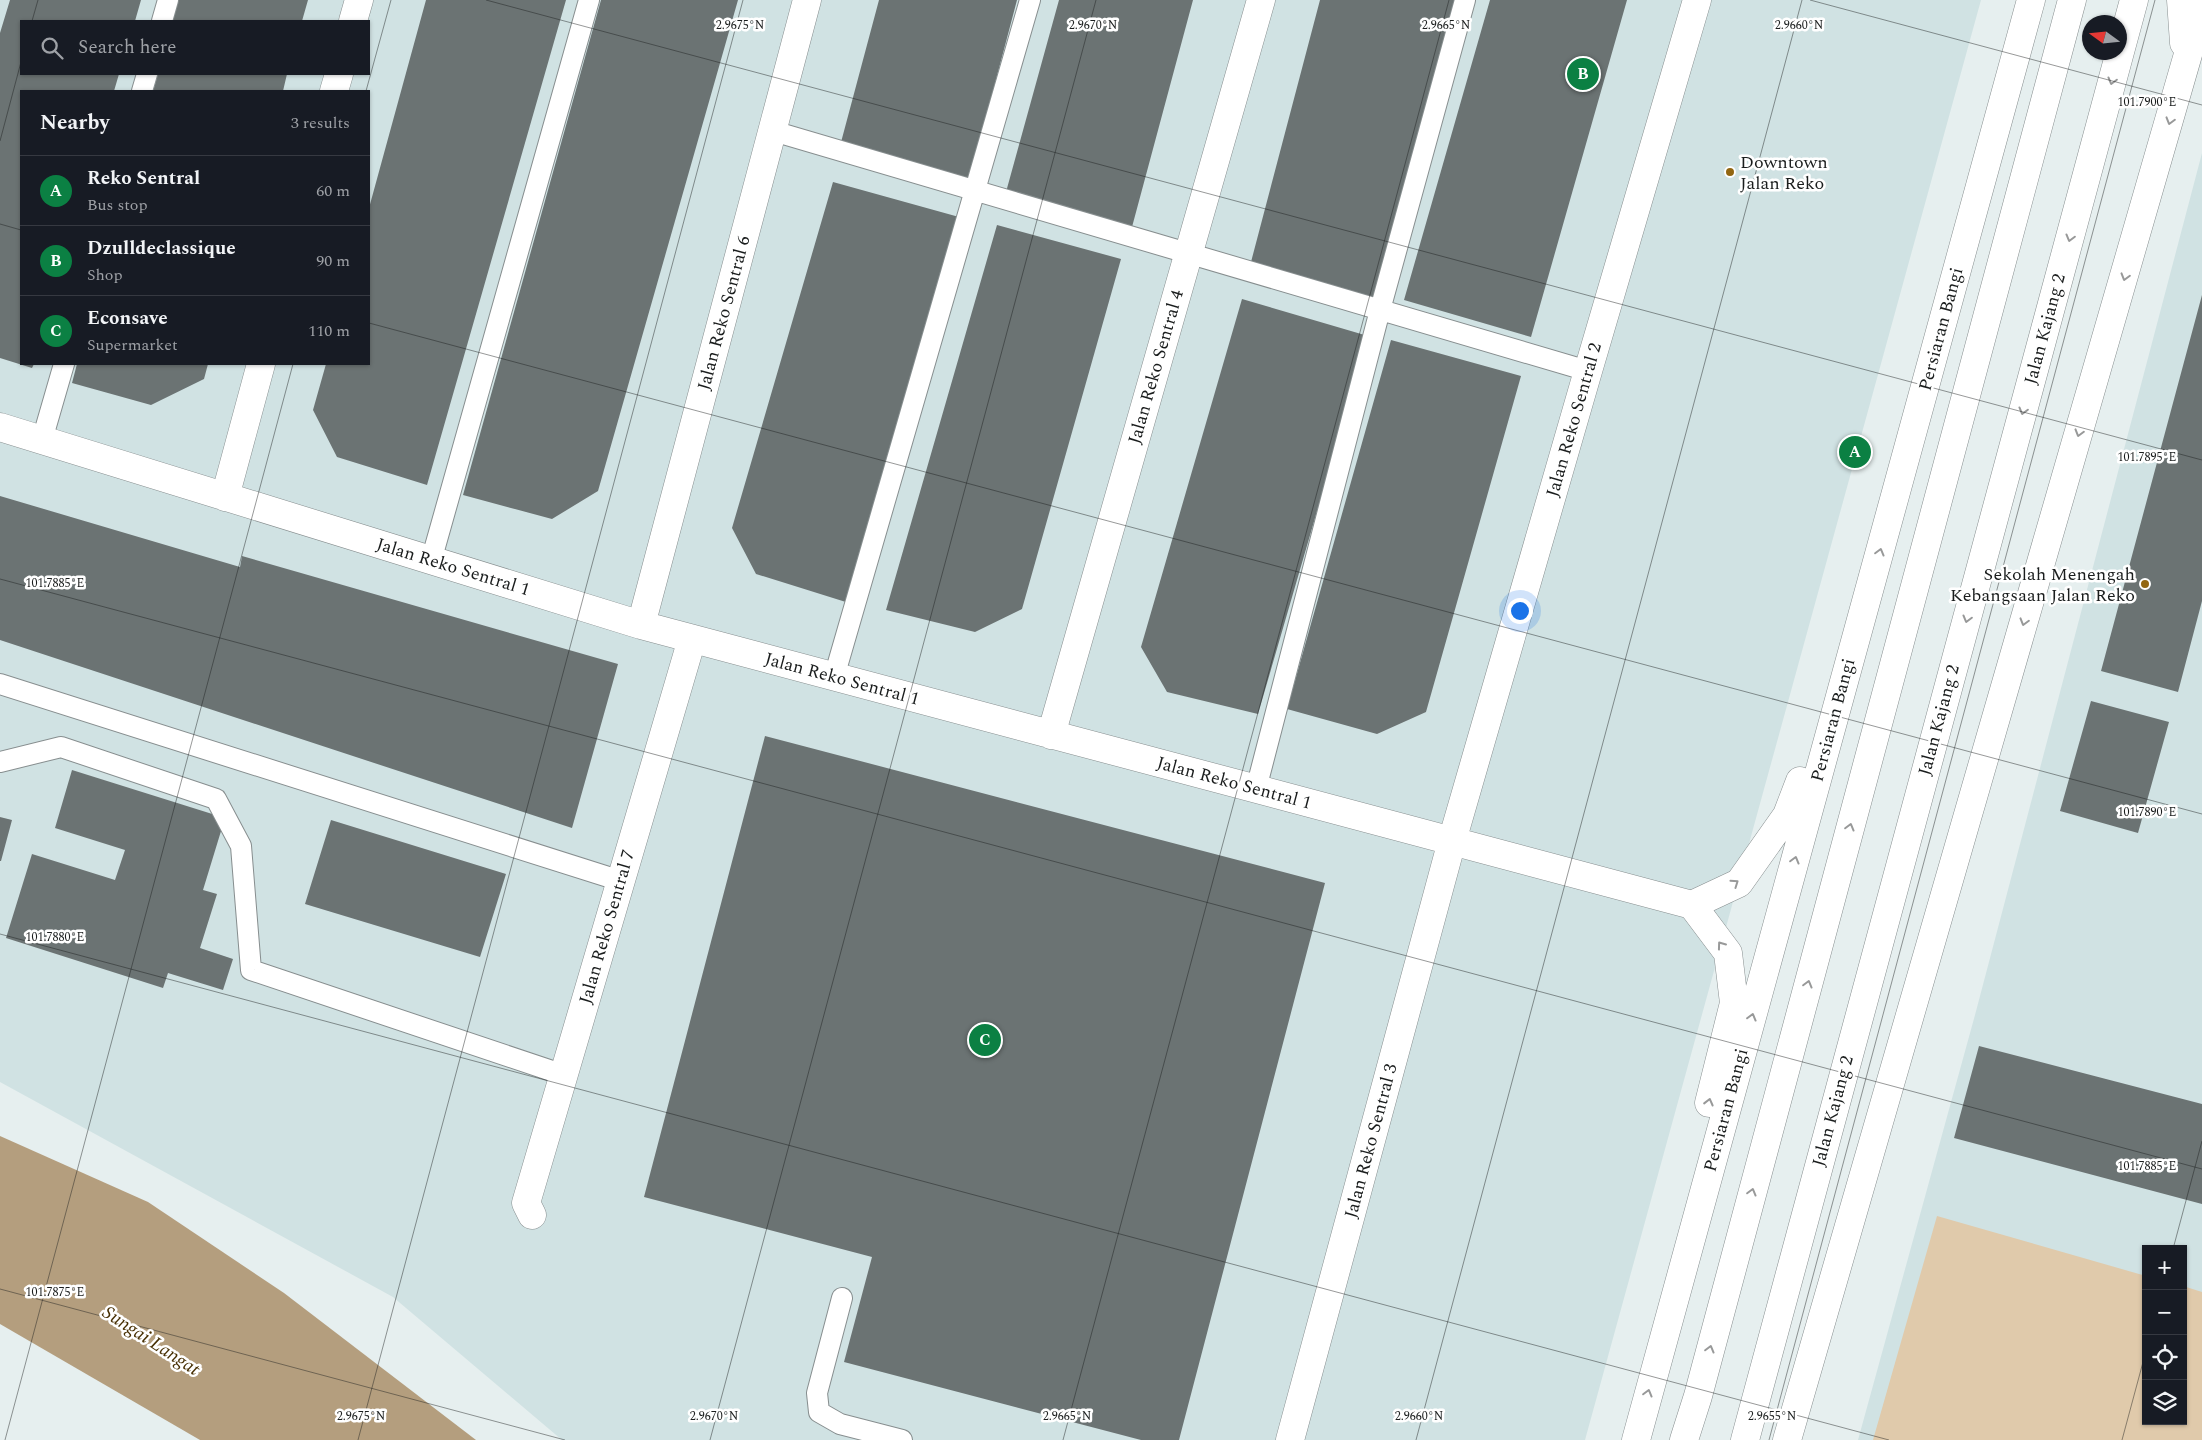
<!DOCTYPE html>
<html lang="en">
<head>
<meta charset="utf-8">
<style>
  :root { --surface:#171b24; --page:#242831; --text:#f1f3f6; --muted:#9ea1a6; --line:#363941; --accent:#0b8043 }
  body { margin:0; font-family:Spectral,serif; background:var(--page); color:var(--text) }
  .controls { position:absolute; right:15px; bottom:15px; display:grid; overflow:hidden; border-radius:0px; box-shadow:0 1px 4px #0004 }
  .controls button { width:45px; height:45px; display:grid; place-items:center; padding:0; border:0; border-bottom:1px solid var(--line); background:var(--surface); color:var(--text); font:25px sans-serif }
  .compass { position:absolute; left:2082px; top:15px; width:45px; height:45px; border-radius:50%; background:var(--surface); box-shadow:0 1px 4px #0004; rotate:285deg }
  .you { position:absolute; left:1519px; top:610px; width:18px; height:18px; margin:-12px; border:4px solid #fff; border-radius:50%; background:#1a73e8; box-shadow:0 0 0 8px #1a73e833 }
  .badge { display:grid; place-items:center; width:32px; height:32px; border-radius:50%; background:var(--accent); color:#fff; font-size:16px; font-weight:700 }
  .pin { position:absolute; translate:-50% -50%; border:2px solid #fff; box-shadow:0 1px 5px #0006 }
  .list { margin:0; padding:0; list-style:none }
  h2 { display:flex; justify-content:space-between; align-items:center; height:65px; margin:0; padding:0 20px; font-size:21px }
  h2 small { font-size:16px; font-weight:400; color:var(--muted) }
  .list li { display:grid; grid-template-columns:32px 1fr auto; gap:15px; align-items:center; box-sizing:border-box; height:70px; padding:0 20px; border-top:1px solid var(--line) }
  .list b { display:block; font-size:19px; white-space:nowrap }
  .list p { margin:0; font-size:16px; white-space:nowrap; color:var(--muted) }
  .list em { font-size:16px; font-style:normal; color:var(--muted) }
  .icon { flex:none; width:28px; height:28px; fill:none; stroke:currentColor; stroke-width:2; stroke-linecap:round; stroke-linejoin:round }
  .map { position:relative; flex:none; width:2202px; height:1440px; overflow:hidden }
  .search { position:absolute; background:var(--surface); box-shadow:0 1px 4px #0004; left:20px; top:20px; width:350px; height:55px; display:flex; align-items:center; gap:12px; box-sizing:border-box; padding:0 18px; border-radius:0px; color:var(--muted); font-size:19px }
  .panel { position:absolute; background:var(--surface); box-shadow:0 1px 4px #0004; left:20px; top:90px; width:350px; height:275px; border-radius:0px }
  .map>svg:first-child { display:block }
  .built { fill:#d0e2e3; fill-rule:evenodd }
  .green { fill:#e0caab }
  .water { fill:#b49e7e }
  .building { fill:#6b7373 }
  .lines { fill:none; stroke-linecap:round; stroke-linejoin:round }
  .service-casing { stroke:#878e8f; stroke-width:22 }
  .minor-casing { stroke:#878e8f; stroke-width:29 }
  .secondary-casing { stroke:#878e8f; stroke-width:29 }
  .primary-casing { stroke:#878e8f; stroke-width:29 }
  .service { stroke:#fff; stroke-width:20 }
  .minor { stroke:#fff; stroke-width:28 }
  .secondary { stroke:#fff; stroke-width:28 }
  .primary { stroke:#fff; stroke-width:28 }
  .oneway { stroke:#989999 }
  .ticks { fill:none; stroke:#1a1d1d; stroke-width:1; stroke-opacity:0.45 }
  .poi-dot { fill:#926611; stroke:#fff; stroke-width:2 }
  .labels { text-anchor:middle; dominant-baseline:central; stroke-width:5; stroke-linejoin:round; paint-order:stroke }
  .poi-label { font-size:18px; fill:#1a1d1d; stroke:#fff; text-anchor:start }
  .street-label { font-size:18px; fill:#1a1d1d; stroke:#fff }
  .water-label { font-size:19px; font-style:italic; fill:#483004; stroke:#fff }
  .ticks-label { font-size:12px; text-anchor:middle; fill:#1a1d1d; stroke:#fff; stroke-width:5; stroke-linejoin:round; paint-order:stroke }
</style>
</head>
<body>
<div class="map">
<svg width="2202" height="1440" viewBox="0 0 2202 1440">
  <rect width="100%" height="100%" fill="#e6efef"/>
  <path class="built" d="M 0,0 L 1981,0 L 1585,1440 L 562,1440 L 393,1297 L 0,1082 ZM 21,21 L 369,21 L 369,74 L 21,74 ZM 21,91 L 369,91 L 369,364 L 21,364 Z
    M 2202,153 L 2202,1440 L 1858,1440 L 1975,1015 ZM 2146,1249 L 2183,1249 L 2183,1421 L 2146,1421 Z"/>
  <path class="green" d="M 1937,1216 L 2146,1276 L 2146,1421 L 2183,1421 L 2183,1286 L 2202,1292 L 2202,1440 L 1873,1440 Z"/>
  <path class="water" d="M 0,1136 L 148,1202 L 284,1293 L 476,1440 L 200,1440 L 0,1324 Z"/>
  <path class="building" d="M 10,0 L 141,0 L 135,21 L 21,21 L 21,74 L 119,74 L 114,91 L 21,91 L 21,364 L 34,364 L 32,368 L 0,358 L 0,33 Z
    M 178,0 L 308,0 L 302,21 L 172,21 Z
    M 426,0 L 566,0 L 427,485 L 337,457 L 313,410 L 326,364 L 369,364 L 369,208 Z
    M 601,0 L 738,0 L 598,491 L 552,519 L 463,495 Z
    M 879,0 L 1017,0 L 969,182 L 840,146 Z
    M 1059,0 L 1193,0 L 1132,227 L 1006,192 Z
    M 1320,0 L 1458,0 L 1378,299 L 1251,262 Z
    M 1490,0 L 1627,0 L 1531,337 L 1404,300 Z
    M 158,74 L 287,74 L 283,91 L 153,91 Z
    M 833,182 L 959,217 L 849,603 L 756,574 L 732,528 Z
    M 997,225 L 1121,259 L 1022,609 L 975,632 L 886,610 Z
    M 2202,295 L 2202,601 L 2178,692 L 2101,671 Z
    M 1242,299 L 1368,336 L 1258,714 L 1167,692 L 1141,647 Z
    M 1391,340 L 1521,376 L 1426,712 L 1377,734 L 1287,709 Z
    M 77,364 L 208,364 L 204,379 L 151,405 L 72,383 Z
    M 0,496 L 240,567 L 242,556 L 618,664 L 572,828 L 0,640 Z
    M 2091,701 L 2169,722 L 2138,833 L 2060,811 Z
    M 765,736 L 1325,883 L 1179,1440 L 1141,1440 L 844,1362 L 872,1257 L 644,1197 Z
    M 72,770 L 225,818 L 203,890 L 217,894 L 200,948 L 233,959 L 223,990 L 168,973 L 163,988 L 6,938 L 32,854 L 115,880 L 125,850 L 55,828 Z
    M 0,817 L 12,820 L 1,861 L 0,861 Z
    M 331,820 L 506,874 L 480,957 L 305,904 Z
    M 1979,1046 L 2202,1104 L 2202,1204 L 1954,1138 Z"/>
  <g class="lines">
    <g class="service-casing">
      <path id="service" d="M 162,21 L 168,0
        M 142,91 L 147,74
        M 773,131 L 1588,371
        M 42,440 L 64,364
        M 431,561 L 589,0
        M 834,677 L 1030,0
        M 0,684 L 621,881
        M 0,762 L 61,747 L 216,799 L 241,846 L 251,970 L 564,1075
        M 1256,789 L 1380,310 L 1465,0
        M 842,1298 L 817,1393 L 819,1412 L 840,1424 L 902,1440"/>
    </g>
    <g class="minor-casing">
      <path id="minor" d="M 353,21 L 359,0
        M 334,91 L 339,74
        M 0,427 L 641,625 L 1692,905
        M 225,497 L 261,364
        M 641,625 L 807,0
        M 1051,735 L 1261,0
        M 532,1215 L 526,1203 L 692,639
        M 1290,1440 L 1452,841 L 1588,371 L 1697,0"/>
    </g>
    <g class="secondary-casing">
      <path id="secondary" d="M 2181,0 L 2184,43
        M 1709,1103 L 1734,1003 L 1728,953 L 1692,905 L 1739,883 L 1787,815 L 1800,781
        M 1636,1440 L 2031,0
        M 1684,1440 L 1698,1396 L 2072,0
        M 1745,1440 L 2134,0
        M 1787,1440 L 2202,6"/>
    </g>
    <g class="primary-casing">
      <path id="primary" d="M 2197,26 L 2202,19"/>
    </g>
    <use href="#service" class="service"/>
    <use href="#minor" class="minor"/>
    <use href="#secondary" class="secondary"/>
    <use href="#primary" class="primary"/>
  </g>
  <defs><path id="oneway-chevron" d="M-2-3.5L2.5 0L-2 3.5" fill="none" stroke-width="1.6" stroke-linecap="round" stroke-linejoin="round" transform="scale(1.25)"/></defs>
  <g class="oneway">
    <use href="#oneway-chevron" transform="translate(2112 81) rotate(105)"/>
    <use href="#oneway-chevron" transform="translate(2170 121) rotate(106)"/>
    <use href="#oneway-chevron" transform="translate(2070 238) rotate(105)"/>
    <use href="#oneway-chevron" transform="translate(2125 277) rotate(106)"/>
    <use href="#oneway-chevron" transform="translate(2023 411) rotate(105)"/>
    <use href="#oneway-chevron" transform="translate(2079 433) rotate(106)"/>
    <use href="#oneway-chevron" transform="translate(1880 552) rotate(-75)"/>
    <use href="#oneway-chevron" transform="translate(1967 619) rotate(105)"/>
    <use href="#oneway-chevron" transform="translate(2024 622) rotate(106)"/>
    <use href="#oneway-chevron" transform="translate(1850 827) rotate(-75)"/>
    <use href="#oneway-chevron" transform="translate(1795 860) rotate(-75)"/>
    <use href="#oneway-chevron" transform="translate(1735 883) rotate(-35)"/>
    <use href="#oneway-chevron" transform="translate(1721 945) rotate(-126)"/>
    <use href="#oneway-chevron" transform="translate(1808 984) rotate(-75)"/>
    <use href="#oneway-chevron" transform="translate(1752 1017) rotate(-75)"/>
    <use href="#oneway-chevron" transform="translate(1709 1102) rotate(-76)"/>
    <use href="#oneway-chevron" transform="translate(1752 1192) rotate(-75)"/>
    <use href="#oneway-chevron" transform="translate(1710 1349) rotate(-75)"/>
    <use href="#oneway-chevron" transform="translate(1648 1393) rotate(-75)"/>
  </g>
  <path class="ticks" d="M 486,0 L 2202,460M 1810,0 L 2202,105M 32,21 L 38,0M 366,91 L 391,0M 0,141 L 21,62M 0,224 L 21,230M 369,323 L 2202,814M 0,579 L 2202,1169M 0,934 L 1889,1440M 2173,1249 L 2202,1141M 0,1289 L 565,1440M 5,1440 L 293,364M 358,1440 L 743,0M 710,1440 L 1096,0M 1063,1440 L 1449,0M 1416,1440 L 1802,0M 1769,1440 L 2155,0M 2122,1440 L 2146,1351"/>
  <g class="poi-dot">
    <circle cx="1730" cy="172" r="5"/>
    <circle cx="2145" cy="584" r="5"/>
  </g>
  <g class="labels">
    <g class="poi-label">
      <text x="1740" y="162">Downtown<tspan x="1740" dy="21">Jalan Reko</tspan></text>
      <text x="2135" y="574" text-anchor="end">Sekolah Menengah<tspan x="2135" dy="21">Kebangsaan Jalan Reko</tspan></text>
    </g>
    <g class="street-label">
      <text transform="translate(724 313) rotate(-75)">Jalan Reko Sentral 6</text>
      <text transform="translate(1941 329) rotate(-75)">Persiaran Bangi</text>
      <text transform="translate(2045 329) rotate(-75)">Jalan Kajang 2</text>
      <text transform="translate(1156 367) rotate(-74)">Jalan Reko Sentral 4</text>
      <text transform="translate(1574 420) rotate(-74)">Jalan Reko Sentral 2</text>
      <text transform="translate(453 567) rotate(17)">Jalan Reko Sentral 1</text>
      <text transform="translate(842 679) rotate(15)">Jalan Reko Sentral 1</text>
      <text transform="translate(1833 720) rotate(-75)">Persiaran Bangi</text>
      <text transform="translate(1939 720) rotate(-75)">Jalan Kajang 2</text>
      <text transform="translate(1234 783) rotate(15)">Jalan Reko Sentral 1</text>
      <text transform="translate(607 927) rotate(-74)">Jalan Reko Sentral 7</text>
      <text transform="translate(1726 1110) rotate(-75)">Persiaran Bangi</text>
      <text transform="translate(1833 1111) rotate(-75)">Jalan Kajang 2</text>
      <text transform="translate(1371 1141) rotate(-75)">Jalan Reko Sentral 3</text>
    </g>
    <g class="water-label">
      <text transform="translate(151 1341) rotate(33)">Sungai Langat</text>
    </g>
  </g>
  <g class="ticks-label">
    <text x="740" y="29">2.9675°N</text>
    <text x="1093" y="29">2.9670°N</text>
    <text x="1446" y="29">2.9665°N</text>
    <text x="1799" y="29">2.9660°N</text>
    <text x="2147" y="106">101.7900°E</text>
    <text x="2147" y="461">101.7895°E</text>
    <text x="55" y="587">101.7885°E</text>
    <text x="2147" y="816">101.7890°E</text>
    <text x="55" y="941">101.7880°E</text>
    <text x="2147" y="1170">101.7885°E</text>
    <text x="55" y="1296">101.7875°E</text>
    <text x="361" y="1420">2.9675°N</text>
    <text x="714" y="1420">2.9670°N</text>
    <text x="1067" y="1420">2.9665°N</text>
    <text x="1419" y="1420">2.9660°N</text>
    <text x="1772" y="1420">2.9655°N</text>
  </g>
</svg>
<div class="controls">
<button>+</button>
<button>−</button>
<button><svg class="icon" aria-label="locate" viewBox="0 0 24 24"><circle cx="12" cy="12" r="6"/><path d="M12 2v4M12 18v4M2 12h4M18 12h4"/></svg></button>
<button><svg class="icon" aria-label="layers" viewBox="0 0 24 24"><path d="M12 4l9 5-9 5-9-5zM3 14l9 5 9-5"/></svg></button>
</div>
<svg class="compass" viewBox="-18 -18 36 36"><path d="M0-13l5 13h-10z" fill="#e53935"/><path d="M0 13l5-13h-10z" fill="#9ea1a6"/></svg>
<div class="you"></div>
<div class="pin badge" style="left:1855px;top:452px">A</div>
<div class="pin badge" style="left:1583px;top:74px">B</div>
<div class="pin badge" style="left:985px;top:1040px">C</div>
<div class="search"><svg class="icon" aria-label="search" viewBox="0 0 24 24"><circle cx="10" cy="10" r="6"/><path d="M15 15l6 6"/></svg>Search here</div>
<section class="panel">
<h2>Nearby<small>3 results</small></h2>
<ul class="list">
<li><span class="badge">A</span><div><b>Reko Sentral</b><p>Bus stop</p></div><em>60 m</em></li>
<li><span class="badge">B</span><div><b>Dzulldeclassique</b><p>Shop</p></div><em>90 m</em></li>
<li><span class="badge">C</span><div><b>Econsave</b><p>Supermarket</p></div><em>110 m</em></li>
</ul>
</section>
</div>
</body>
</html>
